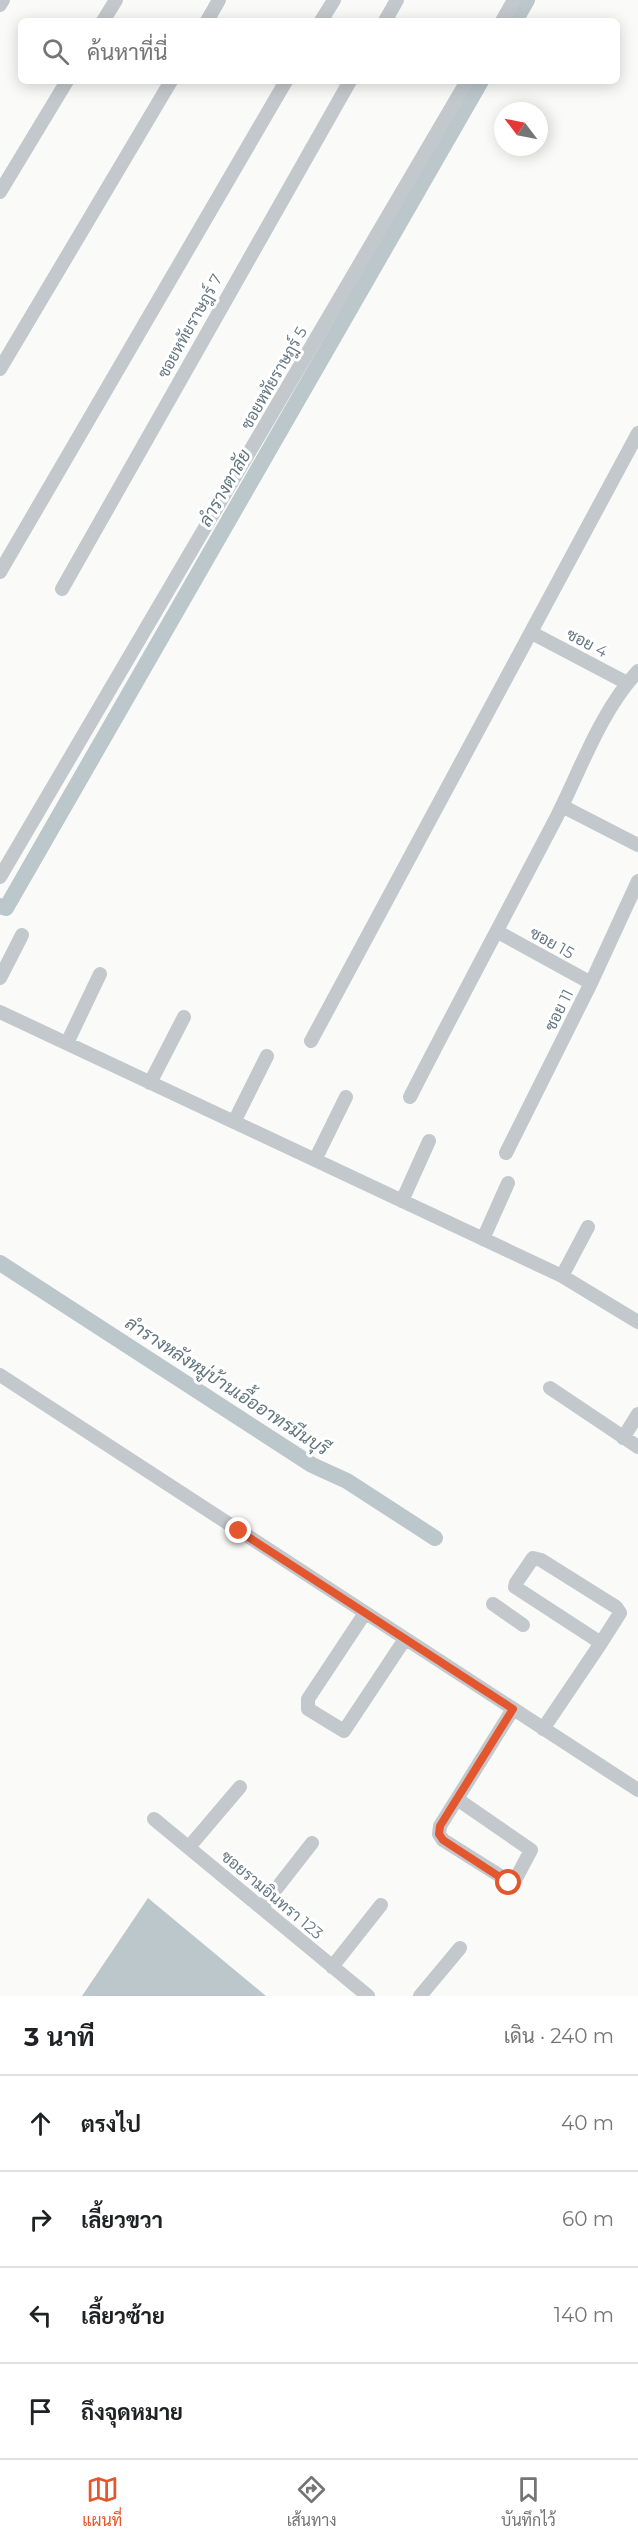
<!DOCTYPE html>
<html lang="th">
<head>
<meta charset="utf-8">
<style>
  :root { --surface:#fff; --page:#f2f2f2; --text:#202124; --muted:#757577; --line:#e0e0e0; --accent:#e4572e }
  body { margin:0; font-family:Montserrat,Sarabun,sans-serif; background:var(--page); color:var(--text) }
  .compass { position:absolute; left:494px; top:102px; width:54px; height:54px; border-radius:50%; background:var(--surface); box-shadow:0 3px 15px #0003; rotate:302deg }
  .stop { position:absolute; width:18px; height:18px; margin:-14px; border:4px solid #e4572e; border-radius:50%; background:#fff }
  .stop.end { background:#e4572e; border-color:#fff; box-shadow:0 2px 6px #0008 }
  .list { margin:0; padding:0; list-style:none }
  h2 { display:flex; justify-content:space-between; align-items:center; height:78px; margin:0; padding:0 24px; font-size:26px }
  h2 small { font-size:20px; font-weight:400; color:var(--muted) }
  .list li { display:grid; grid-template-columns:39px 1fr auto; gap:18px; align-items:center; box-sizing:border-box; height:96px; padding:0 24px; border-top:2px solid var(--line) }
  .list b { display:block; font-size:22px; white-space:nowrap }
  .list em { font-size:20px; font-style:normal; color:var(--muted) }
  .icon { flex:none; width:33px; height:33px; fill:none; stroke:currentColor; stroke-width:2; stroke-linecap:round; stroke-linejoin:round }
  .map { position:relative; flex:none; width:638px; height:1996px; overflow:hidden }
  .search { position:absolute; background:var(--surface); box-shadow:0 3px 15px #0003; left:18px; right:18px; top:18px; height:66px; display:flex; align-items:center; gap:15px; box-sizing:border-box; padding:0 21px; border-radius:9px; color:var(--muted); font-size:22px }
  .sheet { height:462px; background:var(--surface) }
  nav { display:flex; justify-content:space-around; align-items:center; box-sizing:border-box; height:84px; border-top:2px solid var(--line); background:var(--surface); font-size:16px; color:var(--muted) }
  nav a { display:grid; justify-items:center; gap:3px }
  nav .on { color:var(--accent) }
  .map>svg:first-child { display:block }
  .water { fill:#bbc7cb }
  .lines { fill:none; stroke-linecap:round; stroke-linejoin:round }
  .canal { stroke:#bbc7cb; stroke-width:16 }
  .street { stroke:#c3c8cc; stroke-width:14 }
  .route { stroke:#e4572e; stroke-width:8 }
  .labels { text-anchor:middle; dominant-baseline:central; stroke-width:6; stroke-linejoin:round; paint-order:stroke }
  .street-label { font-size:16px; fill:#657683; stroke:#fff }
  .water-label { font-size:18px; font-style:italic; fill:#60757c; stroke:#fff }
</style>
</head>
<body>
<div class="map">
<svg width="638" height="1996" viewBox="0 0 638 1996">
  <rect width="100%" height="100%" fill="#fafaf8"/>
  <path class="water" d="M 148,1898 L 266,1996 L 82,1996 Z"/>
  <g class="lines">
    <path class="canal" d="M 515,21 L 527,0
      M 0,906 L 6,908 L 481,81
      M 0,1263 L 312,1465 L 347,1481 L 435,1538"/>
    <path class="street" d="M 0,5 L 3,0
      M 103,21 L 116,0
      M 207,21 L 219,0
      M 321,21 L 334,0
      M 385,21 L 397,0
      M 502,21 L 514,0
      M 0,192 L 67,81
      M 0,369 L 171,81
      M 0,572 L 286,81
      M 62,589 L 350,81
      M 532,633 L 627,683
      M 562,806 L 638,845
      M 0,877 L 467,81
      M 498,932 L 591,983
      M 0,978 L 22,935
      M 0,1012 L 562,1276 L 638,1322
      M 311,1041 L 638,433
      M 67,1043 L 100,974
      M 150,1083 L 184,1017
      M 410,1097 C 457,1005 506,914 554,822 C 580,772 599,713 638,671
      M 234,1122 L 267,1056
      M 506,1153 L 591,983 L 638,881
      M 315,1160 L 346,1097
      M 402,1201 L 429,1141
      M 483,1239 L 508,1183
      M 562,1276 L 588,1227
      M 0,1375 L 638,1790
      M 550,1388 L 638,1447
      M 623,1438 L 638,1414
      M 533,1558 L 541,1560 L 616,1607 L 620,1613 L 601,1643 L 515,1587 L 516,1583 Z
      M 493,1604 L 523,1625
      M 365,1613 L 308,1699 L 308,1709 L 344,1731 L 405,1639
      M 543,1729 L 601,1643
      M 457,1799 L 531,1850 L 513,1884 L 443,1840 L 439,1834 L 440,1826 L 513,1709
      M 154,1819 L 368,1996
      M 189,1847 L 240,1787
      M 262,1907 L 312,1843
      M 332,1967 L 381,1905
      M 420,1996 L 460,1948"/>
  </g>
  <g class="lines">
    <path class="route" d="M 239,1531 L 513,1709 L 440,1826 L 439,1834 L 443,1840 L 509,1883"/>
  </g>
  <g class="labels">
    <g class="street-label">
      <text transform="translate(190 326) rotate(-61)">ซอยหทัยราษฎร์ 7</text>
      <text transform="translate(274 378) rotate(-60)">ซอยหทัยราษฎร์ 5</text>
      <text transform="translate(587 643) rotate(28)">ซอย 4</text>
      <text transform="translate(552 943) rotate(29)">ซอย 15</text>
      <text transform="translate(559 1010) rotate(-63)">ซอย 11</text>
      <text transform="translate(272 1895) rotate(40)">ซอยรามอินทรา 123</text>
    </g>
    <g class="water-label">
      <text transform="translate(225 488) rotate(-60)">ลำรางตาลัย</text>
      <text transform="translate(227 1386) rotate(33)">ลำรางหลังหมู่บ้านเอื้ออาทรมีนบุรี</text>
    </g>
  </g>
</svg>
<svg class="compass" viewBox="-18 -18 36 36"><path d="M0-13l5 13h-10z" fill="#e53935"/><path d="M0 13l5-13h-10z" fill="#757577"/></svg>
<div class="stop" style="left:509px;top:1883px"></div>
<div class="stop end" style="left:239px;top:1531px"></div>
<div class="search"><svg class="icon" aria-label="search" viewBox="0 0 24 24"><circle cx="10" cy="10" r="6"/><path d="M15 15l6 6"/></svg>ค้นหาที่นี่</div>
</div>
<section class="sheet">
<h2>3 นาที<small>เดิน · 240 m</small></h2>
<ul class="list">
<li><svg class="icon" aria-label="ahead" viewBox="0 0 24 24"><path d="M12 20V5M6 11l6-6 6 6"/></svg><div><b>ตรงไป</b></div><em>40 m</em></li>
<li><svg class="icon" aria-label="right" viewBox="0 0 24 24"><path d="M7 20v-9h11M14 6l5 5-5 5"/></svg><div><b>เลี้ยวขวา</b></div><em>60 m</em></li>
<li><svg class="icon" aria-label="left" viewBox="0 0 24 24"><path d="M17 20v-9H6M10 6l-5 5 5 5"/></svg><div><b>เลี้ยวซ้าย</b></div><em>140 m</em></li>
<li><svg class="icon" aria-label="arrive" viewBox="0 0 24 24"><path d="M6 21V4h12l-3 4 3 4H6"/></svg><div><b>ถึงจุดหมาย</b></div></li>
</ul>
</section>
<nav>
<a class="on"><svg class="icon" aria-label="map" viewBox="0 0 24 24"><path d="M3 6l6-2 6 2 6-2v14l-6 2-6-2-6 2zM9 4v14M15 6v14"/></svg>แผนที่</a>
<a><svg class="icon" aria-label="directions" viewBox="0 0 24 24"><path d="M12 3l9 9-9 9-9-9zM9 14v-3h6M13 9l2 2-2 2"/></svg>เส้นทาง</a>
<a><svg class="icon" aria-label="saved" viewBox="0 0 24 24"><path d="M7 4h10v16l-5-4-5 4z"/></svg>บันทึกไว้</a>
</nav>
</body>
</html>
